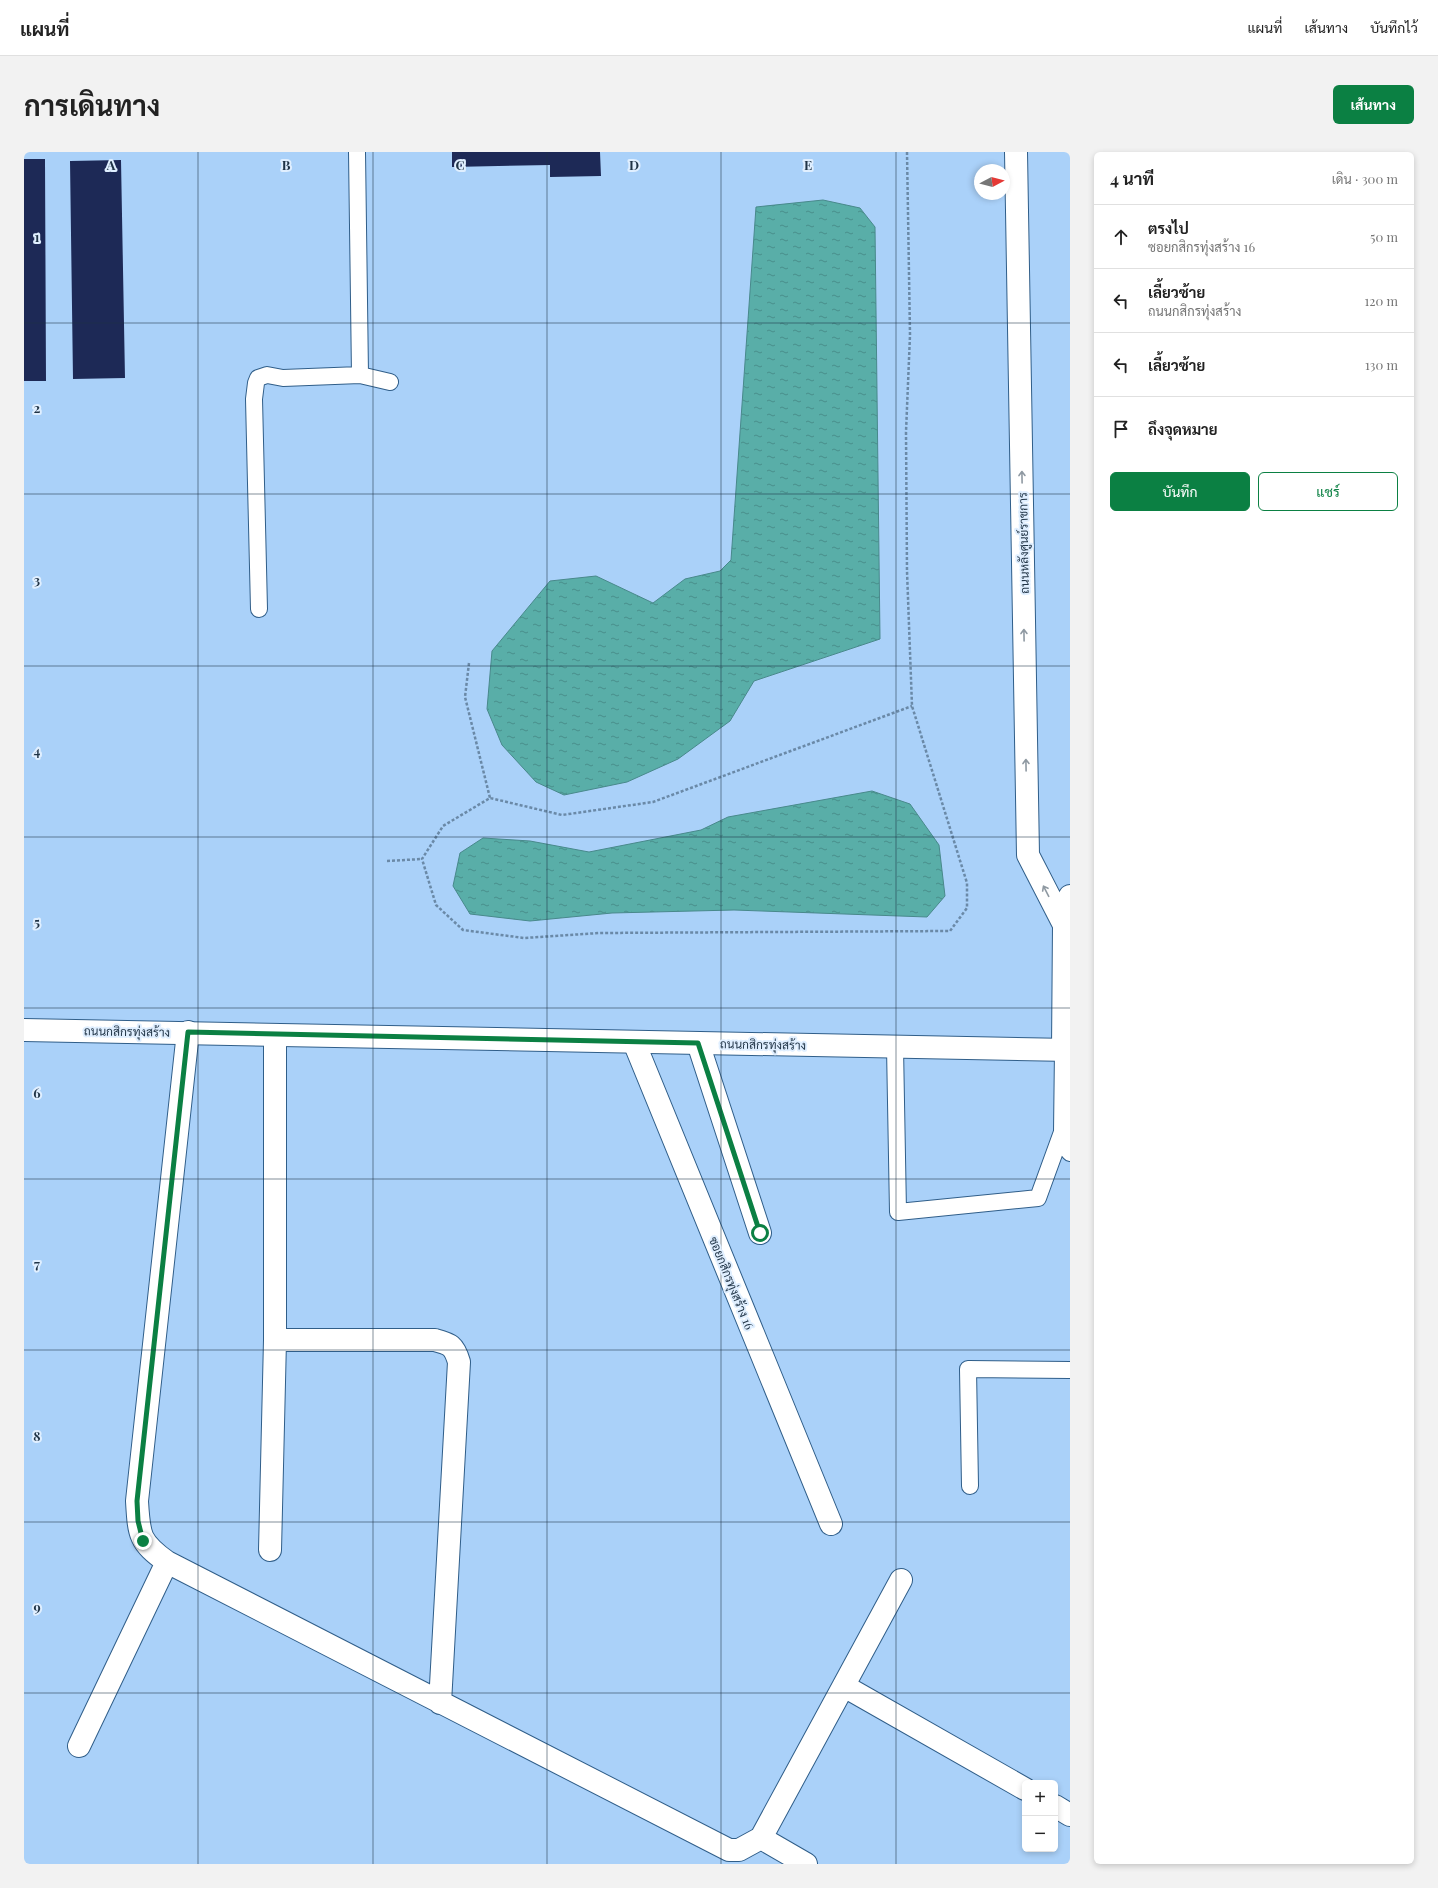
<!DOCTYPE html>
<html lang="th">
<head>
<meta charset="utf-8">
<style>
  :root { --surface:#fff; --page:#f2f2f2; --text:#222; --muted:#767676; --line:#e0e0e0; --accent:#0b8043 }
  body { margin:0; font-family:"Playfair Display",Sarabun,serif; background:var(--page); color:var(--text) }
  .controls { position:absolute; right:12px; bottom:12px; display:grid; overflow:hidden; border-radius:6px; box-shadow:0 2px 6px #0003 }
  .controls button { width:36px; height:36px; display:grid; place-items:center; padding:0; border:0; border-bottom:1px solid var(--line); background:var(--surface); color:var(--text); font:20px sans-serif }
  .compass { position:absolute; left:950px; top:12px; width:36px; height:36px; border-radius:50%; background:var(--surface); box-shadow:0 2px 6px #0003; rotate:83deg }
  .stop { position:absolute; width:12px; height:12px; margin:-9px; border:3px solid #0b8043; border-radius:50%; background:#fff }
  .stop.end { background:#0b8043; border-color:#fff; box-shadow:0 1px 4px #0008 }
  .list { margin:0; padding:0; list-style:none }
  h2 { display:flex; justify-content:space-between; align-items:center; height:52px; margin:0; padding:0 16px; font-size:17px }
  h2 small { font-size:13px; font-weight:400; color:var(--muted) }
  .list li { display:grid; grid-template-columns:26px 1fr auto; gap:12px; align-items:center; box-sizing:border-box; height:64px; padding:0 16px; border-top:1px solid var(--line) }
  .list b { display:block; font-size:15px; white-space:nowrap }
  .list p { margin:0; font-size:13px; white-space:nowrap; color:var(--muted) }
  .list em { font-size:13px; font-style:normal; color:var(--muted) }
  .actions { display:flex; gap:8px; padding:12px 16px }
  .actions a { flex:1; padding:9px 0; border:1px solid var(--accent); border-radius:6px; text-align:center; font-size:14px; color:var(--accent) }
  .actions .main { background:var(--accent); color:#fff }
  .icon { flex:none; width:22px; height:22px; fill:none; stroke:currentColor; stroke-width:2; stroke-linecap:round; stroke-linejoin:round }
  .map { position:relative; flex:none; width:1046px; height:1712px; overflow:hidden; border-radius:6px }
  header { display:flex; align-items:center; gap:24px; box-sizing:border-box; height:56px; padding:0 20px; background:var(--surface); border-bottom:1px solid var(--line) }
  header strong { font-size:19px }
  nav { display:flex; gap:22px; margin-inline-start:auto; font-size:14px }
  .intro { display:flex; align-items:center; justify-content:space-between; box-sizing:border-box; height:96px; padding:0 24px }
  h1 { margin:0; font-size:28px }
  .button { padding:10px 18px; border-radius:6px; background:var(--accent); color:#fff; font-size:14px; font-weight:700 }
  main { display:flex; gap:24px; padding:0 24px }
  aside { flex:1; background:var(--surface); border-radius:6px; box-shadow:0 2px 6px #0003 }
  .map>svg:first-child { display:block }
  .water { fill:url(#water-ripples); stroke:#48898b }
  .building { fill:#1d2956 }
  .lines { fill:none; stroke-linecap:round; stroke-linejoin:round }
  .service-casing { stroke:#305e89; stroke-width:18 }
  .minor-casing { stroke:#305e89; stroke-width:24 }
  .tertiary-casing { stroke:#305e89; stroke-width:24 }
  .secondary-casing { stroke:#305e89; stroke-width:24 }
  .path { stroke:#6a89a7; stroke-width:2.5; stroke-dasharray:3 2; stroke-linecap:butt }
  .service { stroke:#fff; stroke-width:16 }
  .minor { stroke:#fff; stroke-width:22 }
  .tertiary { stroke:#fff; stroke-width:22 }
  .secondary { stroke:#fff; stroke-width:22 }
  .oneway { stroke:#8f99a2 }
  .route { stroke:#0b8043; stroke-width:5 }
  .grid { fill:none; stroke:#1f3346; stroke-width:1; stroke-opacity:0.55 }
  .labels { text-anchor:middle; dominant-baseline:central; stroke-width:4; stroke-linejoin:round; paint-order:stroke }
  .street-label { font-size:12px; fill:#1f3346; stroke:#e0efff }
  .grid-label { font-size:13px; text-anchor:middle; font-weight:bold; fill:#1f3346; stroke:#e0efff; stroke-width:4; stroke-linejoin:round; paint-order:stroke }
</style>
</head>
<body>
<header>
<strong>แผนที่</strong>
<nav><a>แผนที่</a><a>เส้นทาง</a><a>บันทึกไว้</a></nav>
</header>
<div class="intro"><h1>การเดินทาง</h1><a class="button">เส้นทาง</a></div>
<main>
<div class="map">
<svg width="1046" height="1712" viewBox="0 0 1046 1712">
  <defs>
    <pattern id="water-ripples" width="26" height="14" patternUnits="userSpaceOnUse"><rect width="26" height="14" fill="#59aea8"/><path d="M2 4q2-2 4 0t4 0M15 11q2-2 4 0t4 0" fill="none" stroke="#498e8b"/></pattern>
  </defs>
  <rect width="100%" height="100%" fill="#aad1f9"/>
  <path class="water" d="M 799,48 L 836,56 L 851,75 L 856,487 L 730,529 L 706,569 L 654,607 L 603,630 L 540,643 L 512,630 L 478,593 L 463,557 L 468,499 L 526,429 L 572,424 L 629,451 L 661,427 L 696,419 L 707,408 L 732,55 Z
    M 848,639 L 886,652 L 915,693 L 921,744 L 903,765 L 710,758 L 588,761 L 506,769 L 446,762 L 429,734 L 436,701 L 459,686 L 506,689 L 565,700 L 677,678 L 704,665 Z"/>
  <path class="building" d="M 428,0 L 576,0 L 577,24 L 526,25 L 526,13 L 428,15 Z
    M 0,7 L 21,7 L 22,229 L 0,229 Z
    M 97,8 L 101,226 L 49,227 L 46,9 Z"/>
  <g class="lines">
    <g class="service-casing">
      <path id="service" d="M 333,0 L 336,223
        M 235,457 L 230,247 L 232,231 L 234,226 L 243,223 L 259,226 L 336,223 L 366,230
        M 871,895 L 874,1060 L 1014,1046 L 1038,980 L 1039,898
        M 1038,980 L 1041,995 L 1046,1001
        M 946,1334 L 944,1217 L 1046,1218"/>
    </g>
    <g class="minor-casing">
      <path id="minor" d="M 164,880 L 113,1349 C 115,1383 115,1390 143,1410 L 705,1698 L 715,1698 L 737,1686
        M 610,890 L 807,1372
        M 674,891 L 736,1081
        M 251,1188 L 411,1188 C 426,1192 430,1193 435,1210 L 416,1551
        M 246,1398 L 251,1188 L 251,883
        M 820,1534 L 1001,1637
        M 55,1594 L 143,1410
        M 1031,1654 L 1046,1663
        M 782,1712 L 737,1686 L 877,1428"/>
    </g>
    <g class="tertiary-casing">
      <path id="tertiary" d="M 992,0 L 1004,703 L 1040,773
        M 1039,898 L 1040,773 L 1046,744"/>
    </g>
    <g class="secondary-casing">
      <path id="secondary" d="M 0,878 L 1046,898"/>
    </g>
    <path class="path" d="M 883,0 L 886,183 L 882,280 L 883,419 L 888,554 L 943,731 L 943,756 L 926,779 L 575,781 L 500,786 L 439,778 L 412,753 L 398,707 L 419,674 L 466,646 L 538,663 L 629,650 L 888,554
      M 445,511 L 441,545 L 466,646
      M 363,709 L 398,707"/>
    <use href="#service" class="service"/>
    <use href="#minor" class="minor"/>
    <use href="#tertiary" class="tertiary"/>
    <use href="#secondary" class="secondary"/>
  </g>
  <defs><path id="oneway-shaft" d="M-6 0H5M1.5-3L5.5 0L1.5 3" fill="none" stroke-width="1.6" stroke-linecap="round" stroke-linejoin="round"/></defs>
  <g class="oneway">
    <use href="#oneway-shaft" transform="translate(998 325) rotate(-91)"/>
    <use href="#oneway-shaft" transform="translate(1000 483) rotate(-91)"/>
    <use href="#oneway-shaft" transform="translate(1002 613) rotate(-91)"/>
    <use href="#oneway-shaft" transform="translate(1022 739) rotate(-117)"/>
  </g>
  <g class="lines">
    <path class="route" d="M 119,1389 L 114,1369 L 113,1349 L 164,880 L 674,891 L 736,1081"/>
  </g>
  <path class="grid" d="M 174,0 L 174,1712M 349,0 L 349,1712M 523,0 L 523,1712M 697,0 L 697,1712M 872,0 L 872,1712M 0,171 L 1046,171M 0,342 L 1046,342M 0,514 L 1046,514M 0,685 L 1046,685M 0,856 L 1046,856M 0,1027 L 1046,1027M 0,1198 L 1046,1198M 0,1370 L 1046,1370M 0,1541 L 1046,1541"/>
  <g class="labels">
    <g class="street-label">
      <text transform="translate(999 391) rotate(-91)">ถนนหลังศูนย์ราชการ</text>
      <text transform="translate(103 879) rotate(1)">ถนนกสิกรทุ่งสร้าง</text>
      <text transform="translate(739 892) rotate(1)">ถนนกสิกรทุ่งสร้าง</text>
      <text transform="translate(708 1131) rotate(68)">ซอยกสิกรทุ่งสร้าง 16</text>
    </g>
  </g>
  <g class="grid-label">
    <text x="87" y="18">A</text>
    <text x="262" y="18">B</text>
    <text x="436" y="18">C</text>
    <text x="610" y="18">D</text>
    <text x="784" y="18">E</text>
    <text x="13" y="90">1</text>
    <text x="13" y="261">2</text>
    <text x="13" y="433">3</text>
    <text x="13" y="604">4</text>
    <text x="13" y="775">5</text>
    <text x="13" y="946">6</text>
    <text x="13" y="1117">7</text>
    <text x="13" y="1289">8</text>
    <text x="13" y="1460">9</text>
  </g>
</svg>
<div class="controls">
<button>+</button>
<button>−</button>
</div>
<svg class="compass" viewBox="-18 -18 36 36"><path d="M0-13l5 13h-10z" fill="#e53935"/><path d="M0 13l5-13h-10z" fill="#767676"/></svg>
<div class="stop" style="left:736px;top:1081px"></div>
<div class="stop end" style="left:119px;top:1389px"></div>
</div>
<aside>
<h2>4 นาที<small>เดิน · 300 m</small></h2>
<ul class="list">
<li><svg class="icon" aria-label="ahead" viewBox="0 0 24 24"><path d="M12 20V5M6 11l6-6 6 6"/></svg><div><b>ตรงไป</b><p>ซอยกสิกรทุ่งสร้าง 16</p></div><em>50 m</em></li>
<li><svg class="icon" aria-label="left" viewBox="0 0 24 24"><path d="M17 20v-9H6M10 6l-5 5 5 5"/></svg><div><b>เลี้ยวซ้าย</b><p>ถนนกสิกรทุ่งสร้าง</p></div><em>120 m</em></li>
<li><svg class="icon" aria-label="left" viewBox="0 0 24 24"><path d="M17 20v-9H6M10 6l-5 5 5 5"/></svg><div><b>เลี้ยวซ้าย</b></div><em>130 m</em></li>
<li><svg class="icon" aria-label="arrive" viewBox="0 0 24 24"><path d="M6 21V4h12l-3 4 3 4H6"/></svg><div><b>ถึงจุดหมาย</b></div></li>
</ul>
<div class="actions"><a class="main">บันทึก</a><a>แชร์</a></div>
</aside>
</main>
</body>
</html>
